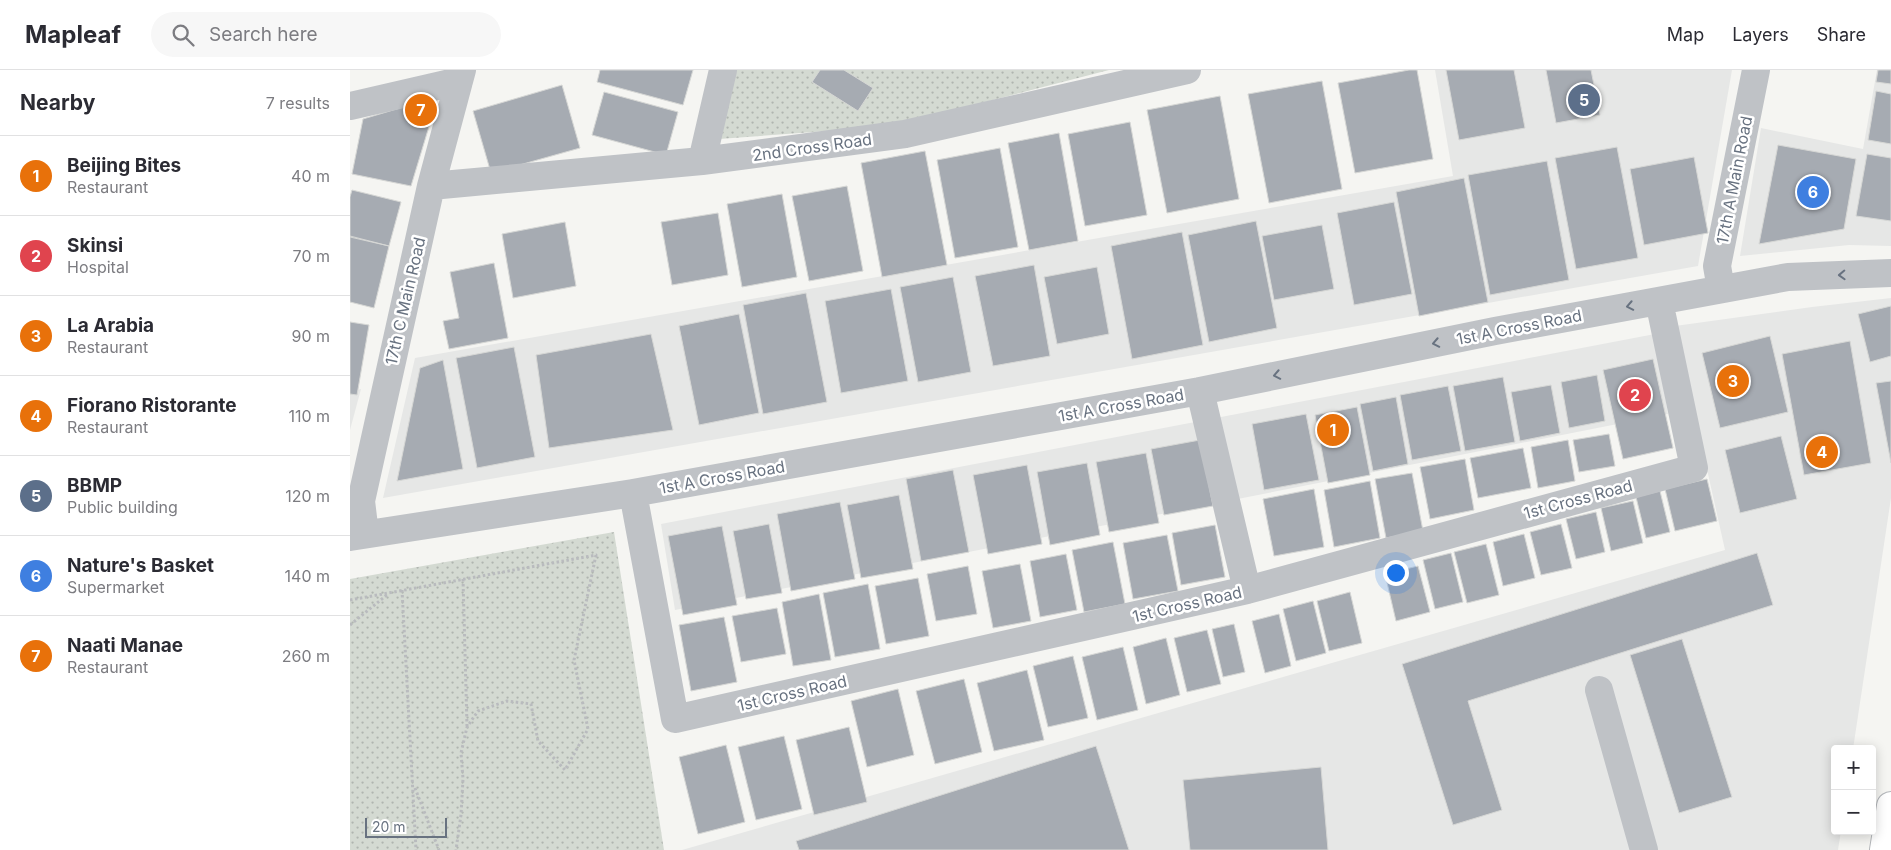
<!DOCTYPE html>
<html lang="en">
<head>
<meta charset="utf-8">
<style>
  :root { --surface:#fff; --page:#f7f7f7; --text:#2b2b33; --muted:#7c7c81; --line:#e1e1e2; --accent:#b45309 }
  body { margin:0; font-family:Inter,sans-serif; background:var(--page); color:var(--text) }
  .controls { position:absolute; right:15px; bottom:15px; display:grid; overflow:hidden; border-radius:5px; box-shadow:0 2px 12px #0003 }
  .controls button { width:45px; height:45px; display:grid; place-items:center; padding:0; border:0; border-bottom:1px solid var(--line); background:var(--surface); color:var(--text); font:25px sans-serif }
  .scale { position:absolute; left:15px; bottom:12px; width:82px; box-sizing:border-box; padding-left:5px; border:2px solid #687280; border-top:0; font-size:14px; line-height:18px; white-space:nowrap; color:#687280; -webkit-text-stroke:4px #fff; paint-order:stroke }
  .you { position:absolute; left:1045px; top:502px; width:18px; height:18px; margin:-12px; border:4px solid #fff; border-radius:50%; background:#1a73e8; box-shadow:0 0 0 8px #1a73e833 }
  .badge { display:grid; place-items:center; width:32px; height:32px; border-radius:50%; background:var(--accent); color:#fff; font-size:16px; font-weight:700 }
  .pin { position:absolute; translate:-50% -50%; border:2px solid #fff; box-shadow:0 1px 5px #0006 }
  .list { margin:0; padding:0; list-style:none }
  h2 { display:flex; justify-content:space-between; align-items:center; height:65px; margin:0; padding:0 20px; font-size:21px }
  h2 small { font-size:16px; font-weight:400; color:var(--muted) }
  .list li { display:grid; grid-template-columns:32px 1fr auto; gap:15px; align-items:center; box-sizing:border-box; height:80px; padding:0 20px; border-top:1px solid var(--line) }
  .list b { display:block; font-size:19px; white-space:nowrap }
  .list p { margin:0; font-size:16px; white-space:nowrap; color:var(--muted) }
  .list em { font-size:16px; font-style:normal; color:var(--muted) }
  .icon { flex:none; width:28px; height:28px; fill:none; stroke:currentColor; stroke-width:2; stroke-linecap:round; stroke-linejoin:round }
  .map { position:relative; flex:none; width:1541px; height:780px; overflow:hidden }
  header { display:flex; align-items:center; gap:30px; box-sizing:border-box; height:70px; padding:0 25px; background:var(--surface); border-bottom:1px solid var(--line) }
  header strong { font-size:24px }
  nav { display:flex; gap:28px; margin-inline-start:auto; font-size:18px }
  .search { width:350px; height:45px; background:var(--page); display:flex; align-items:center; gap:12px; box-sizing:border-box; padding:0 18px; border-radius:28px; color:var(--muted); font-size:19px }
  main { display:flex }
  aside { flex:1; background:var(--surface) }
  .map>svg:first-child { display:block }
  .built { fill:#e6e7e6 }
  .grass { fill:url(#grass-dots) }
  .building { fill:#a6abb2; stroke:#d6d7d5 }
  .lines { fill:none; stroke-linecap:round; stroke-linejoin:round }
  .major-casing { stroke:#b3b6ba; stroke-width:30 }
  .path { stroke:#b9bbbe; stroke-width:3; stroke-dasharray:2.5 2.5; stroke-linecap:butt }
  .minor { stroke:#bfc2c6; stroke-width:28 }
  .major { stroke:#fff; stroke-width:28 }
  .oneway { stroke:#687280 }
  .labels { text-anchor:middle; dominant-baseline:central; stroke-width:5; stroke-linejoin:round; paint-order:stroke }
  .street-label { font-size:16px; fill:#687280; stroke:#fff }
</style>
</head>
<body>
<header>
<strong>Mapleaf</strong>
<div class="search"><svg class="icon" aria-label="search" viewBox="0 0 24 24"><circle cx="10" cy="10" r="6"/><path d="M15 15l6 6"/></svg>Search here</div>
<nav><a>Map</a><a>Layers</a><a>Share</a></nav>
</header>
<main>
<aside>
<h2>Nearby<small>7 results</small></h2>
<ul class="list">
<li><span class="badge" style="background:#e8710a">1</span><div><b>Beijing Bites</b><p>Restaurant</p></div><em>40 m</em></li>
<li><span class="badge" style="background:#e0444e">2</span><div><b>Skinsi</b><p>Hospital</p></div><em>70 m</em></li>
<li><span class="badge" style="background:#e8710a">3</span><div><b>La Arabia</b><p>Restaurant</p></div><em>90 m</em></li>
<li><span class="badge" style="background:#e8710a">4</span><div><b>Fiorano Ristorante</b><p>Restaurant</p></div><em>110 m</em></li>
<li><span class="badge" style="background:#5c6f8a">5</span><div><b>BBMP</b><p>Public building</p></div><em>120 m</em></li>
<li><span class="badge" style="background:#3f7fe0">6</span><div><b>Nature's Basket</b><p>Supermarket</p></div><em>140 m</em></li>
<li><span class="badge" style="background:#e8710a">7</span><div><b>Naati Manae</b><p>Restaurant</p></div><em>260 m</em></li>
</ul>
</aside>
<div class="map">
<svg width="1541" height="780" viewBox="0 0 1541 780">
  <defs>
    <pattern id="grass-dots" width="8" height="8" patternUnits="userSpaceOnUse" patternTransform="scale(1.25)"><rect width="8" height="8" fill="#d4dad2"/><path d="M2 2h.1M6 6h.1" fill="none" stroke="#b0b5b0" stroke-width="1.8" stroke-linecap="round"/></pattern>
  </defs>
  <rect width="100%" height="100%" fill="#f5f5f2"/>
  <path class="built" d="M 1085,0 L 1382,0 L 1348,196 L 33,428 L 65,288 L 1103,106 Z
    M 1527,0 L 1541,0 L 1541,176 L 1499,175 L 1390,186 L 1411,58 L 1513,79 Z
    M 1541,228 L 1541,428 L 1503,679 L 1485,679 L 1485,761 L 1491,761 L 1488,780 L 332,780 L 1375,480 L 1325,256 L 1462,237 Z
    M 1305,264 L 1318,344 L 325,540 L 311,454 Z
    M 11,319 L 0,360 L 0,322 Z"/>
  <path class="grass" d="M 385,0 L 759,0 L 597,42 L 560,55 L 369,69 Z
    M 264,462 L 314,780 L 0,780 L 0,509 Z"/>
  <path class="building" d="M 250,0 L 343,0 L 333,35 L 247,12 Z
    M 470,0 L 494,0 L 523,18 L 508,41 L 462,12 Z
    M 1059,0 L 1067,0 L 1083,89 L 1005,103 L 988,13 Z
    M 1096,0 L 1164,0 L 1175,58 L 1109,70 Z
    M 1196,0 L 1241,0 L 1250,45 L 1206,53 Z
    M 1528,0 L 1541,0 L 1541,14 L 1526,12 Z
    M 972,11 L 992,119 L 919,133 L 898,24 Z
    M 212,15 L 230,78 L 141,103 L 123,41 Z
    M 1526,21 L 1541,24 L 1541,74 L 1518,70 Z
    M 254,22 L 328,42 L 316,85 L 242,65 Z
    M 870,26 L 889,129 L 817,143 L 797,40 Z
    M 77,30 L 84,40 L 61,116 L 2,104 L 13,49 Z
    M 780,52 L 797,145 L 735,156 L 718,64 Z
    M 709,63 L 728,171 L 679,180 L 658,73 Z
    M 1428,75 L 1506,89 L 1494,159 L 1409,174 Z
    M 1267,77 L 1288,188 L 1226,199 L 1205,88 Z
    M 650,78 L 668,177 L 605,188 L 587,90 Z
    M 575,81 L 597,195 L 532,207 L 511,93 Z
    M 1517,84 L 1541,88 L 1541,151 L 1506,146 Z
    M 1344,87 L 1358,163 L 1294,175 L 1280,99 Z
    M 1197,91 L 1219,210 L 1140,225 L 1118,105 Z
    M 1114,108 L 1138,232 L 1069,246 L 1046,122 Z
    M 497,116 L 513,201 L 459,211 L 442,126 Z
    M 2,120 L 51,132 L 39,176 L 0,167 L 0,127 Z
    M 432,124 L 447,207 L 392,217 L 377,134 Z
    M 1044,132 L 1062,224 L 1004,235 L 987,143 Z
    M 368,143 L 378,205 L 322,215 L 311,152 Z
    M 906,151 L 927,258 L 859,272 L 838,165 Z
    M 215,152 L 226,216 L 163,228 L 152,164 Z
    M 972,155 L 984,219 L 924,230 L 912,166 Z
    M 832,162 L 853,275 L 782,289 L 761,176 Z
    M 0,166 L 39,176 L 24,238 L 0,232 Z
    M 144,193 L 158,268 L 99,279 L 93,251 L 109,248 L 100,202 Z
    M 684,195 L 700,286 L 643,296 L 625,206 Z
    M 747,197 L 759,264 L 707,274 L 694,207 Z
    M 603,207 L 621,302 L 568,312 L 550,217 Z
    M 541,219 L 558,311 L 491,323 L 475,231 Z
    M 456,223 L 477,332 L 413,344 L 393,235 Z
    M 1541,236 L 1541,286 L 1520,292 L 1508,244 Z
    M 389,244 L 409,343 L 349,355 L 329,256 Z
    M 0,252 L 19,255 L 7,325 L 0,324 Z
    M 301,264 L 323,360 L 199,378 L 186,285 Z
    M 1420,266 L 1438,342 L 1370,358 L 1352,283 Z
    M 1500,271 L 1521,393 L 1454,405 L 1432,284 Z
    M 164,277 L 185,387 L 127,398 L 106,288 Z
    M 1303,289 L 1323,378 L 1273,389 L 1253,300 Z
    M 93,290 L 113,399 L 47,411 L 70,298 Z
    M 1247,305 L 1255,351 L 1219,358 L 1211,312 Z
    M 1153,307 L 1165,372 L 1115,381 L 1103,316 Z
    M 1541,311 L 1541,393 L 1526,313 Z
    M 1201,315 L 1210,363 L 1170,371 L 1161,322 Z
    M 1098,316 L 1111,381 L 1062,390 L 1050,325 Z
    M 1046,327 L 1058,394 L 1023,401 L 1010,334 Z
    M 1007,337 L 1020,405 L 978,413 L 965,345 Z
    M 956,344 L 969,410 L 914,420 L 902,354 Z
    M 1259,364 L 1265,396 L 1229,402 L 1223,370 Z
    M 1431,366 L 1447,429 L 1390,443 L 1375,380 Z
    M 850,370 L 863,436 L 814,445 L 801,379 Z
    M 1218,370 L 1225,411 L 1188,418 L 1181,377 Z
    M 1173,378 L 1181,418 L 1128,428 L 1120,388 Z
    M 796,383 L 809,453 L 759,462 L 746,392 Z
    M 1115,389 L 1124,440 L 1080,449 L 1070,397 Z
    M 737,393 L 750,465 L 700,475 L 687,402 Z
    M 677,395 L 692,474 L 638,484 L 623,405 Z
    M 603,400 L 619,482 L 571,491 L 556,409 Z
    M 1062,403 L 1073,461 L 1036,468 L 1025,409 Z
    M 1357,409 L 1367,451 L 1325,461 L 1315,419 Z
    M 1020,411 L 1030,468 L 984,477 L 974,420 Z
    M 964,419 L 974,477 L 924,486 L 913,429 Z
    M 1310,421 L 1320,462 L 1296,468 L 1286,427 Z
    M 549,425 L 563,499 L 511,508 L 497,435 Z
    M 1283,431 L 1293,473 L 1261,481 L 1251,438 Z
    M 490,432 L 505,509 L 441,521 L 427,444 Z
    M 1246,442 L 1255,482 L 1226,489 L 1216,449 Z
    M 419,454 L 432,523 L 396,529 L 383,461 Z
    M 1211,454 L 1222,498 L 1191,505 L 1180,462 Z
    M 865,455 L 875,507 L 831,515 L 822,463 Z
    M 372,456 L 387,535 L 333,545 L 318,466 Z
    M 1174,464 L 1185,508 L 1153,516 L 1143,472 Z
    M 817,465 L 828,521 L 783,529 L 773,473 Z
    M 763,472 L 775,534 L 734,542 L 722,480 Z
    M 1136,474 L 1149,525 L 1117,533 L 1104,482 Z
    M 1101,483 L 1113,532 L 1085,539 L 1073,490 Z
    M 1407,483 L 1423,535 L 1118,631 L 1152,740 L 1103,755 L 1052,594 Z
    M 716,484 L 727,540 L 690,547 L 680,491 Z
    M 670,494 L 681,551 L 643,558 L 632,501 Z
    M 618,496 L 627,544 L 586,551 L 577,504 Z
    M 1068,496 L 1080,542 L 1046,551 L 1035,504 Z
    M 568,508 L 579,566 L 536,574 L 525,516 Z
    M 518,514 L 530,579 L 485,587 L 473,523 Z
    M 1000,522 L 1012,573 L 979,581 L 967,531 Z
    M 469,524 L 481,590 L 443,596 L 432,532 Z
    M 963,531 L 976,583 L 946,591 L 933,539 Z
    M 427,538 L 436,584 L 391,592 L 382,546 Z
    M 929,544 L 941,596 L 915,603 L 902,551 Z
    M 374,547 L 387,612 L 341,621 L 329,555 Z
    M 884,554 L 895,602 L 873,607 L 862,559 Z
    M 857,560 L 871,614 L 837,622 L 824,568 Z
    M 816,568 L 830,625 L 796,634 L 783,577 Z
    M 1332,569 L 1382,727 L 1329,743 L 1280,585 Z
    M 773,577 L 788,640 L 747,650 L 732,587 Z
    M 723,586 L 738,648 L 698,657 L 683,596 Z
    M 677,600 L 694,670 L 644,681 L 627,613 Z
    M 614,609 L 632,682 L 585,694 L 566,621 Z
    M 548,619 L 564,685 L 517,697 L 501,631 Z
    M 499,657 L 517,732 L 464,745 L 446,670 Z
    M 434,666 L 452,739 L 406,750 L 388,677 Z
    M 376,675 L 395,752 L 348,764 L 329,687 Z
    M 746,676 L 779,780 L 449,780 L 446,771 Z
    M 971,697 L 978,780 L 840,780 L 833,710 Z"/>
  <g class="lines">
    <g class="major-casing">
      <path id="major" d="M 1534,780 L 1541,736"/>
    </g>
    <path class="path" d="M 113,509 L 117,656
      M 52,520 L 66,780
      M 0,530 L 246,485 L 224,590 L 238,659 L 215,700 L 188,671 L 181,634 L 157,631 L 128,641 L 117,657 L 111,683 L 113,709 L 111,745 L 106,780
      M 0,555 L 38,524
      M 65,718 L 89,780"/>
    <path class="minor" d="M 0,36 L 109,11
      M 352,91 L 373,0
      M 81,116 L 352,91 L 555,64 L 837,0
      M 1371,219 L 1367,196 L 1406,0
      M 850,321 L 897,520
      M 283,423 L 325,649 L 897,520 L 1344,398 L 1309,231
      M 15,464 L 11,431 L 81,116 L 112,0
      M 0,467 L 283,423 L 850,321 L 1145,261 L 1438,207 L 1541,203
      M 1249,620 L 1294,780"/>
    <use href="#major" class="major"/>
  </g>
  <defs><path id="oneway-chevron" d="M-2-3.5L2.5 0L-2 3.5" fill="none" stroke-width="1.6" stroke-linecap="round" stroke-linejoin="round" transform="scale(1.25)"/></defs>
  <g class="oneway">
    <use href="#oneway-chevron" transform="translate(1492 205) rotate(178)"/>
    <use href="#oneway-chevron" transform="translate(1280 236) rotate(169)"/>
    <use href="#oneway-chevron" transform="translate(1086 273) rotate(169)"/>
    <use href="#oneway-chevron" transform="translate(927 305) rotate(169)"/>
  </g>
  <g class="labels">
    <g class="street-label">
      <text transform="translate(462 77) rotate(-8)">2nd Cross Road</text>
      <text transform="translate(1384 110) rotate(-79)">17th A Main Road</text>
      <text transform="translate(55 231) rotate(-77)">17th C Main Road</text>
      <text transform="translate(1169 257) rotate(-11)">1st A Cross Road</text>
      <text transform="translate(771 335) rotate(-10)">1st A Cross Road</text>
      <text transform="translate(372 407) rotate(-10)">1st A Cross Road</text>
      <text transform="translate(1228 429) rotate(-15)">1st Cross Road</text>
      <text transform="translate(837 534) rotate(-13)">1st Cross Road</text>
      <text transform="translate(442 623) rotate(-13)">1st Cross Road</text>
    </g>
  </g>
</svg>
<div class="controls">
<button>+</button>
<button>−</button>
</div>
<div class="scale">20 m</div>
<div class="you"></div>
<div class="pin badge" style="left:983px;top:360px;background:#e8710a">1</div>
<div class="pin badge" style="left:1285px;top:325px;background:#e0444e">2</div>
<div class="pin badge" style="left:1383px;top:311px;background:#e8710a">3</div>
<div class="pin badge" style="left:1472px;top:382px;background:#e8710a">4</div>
<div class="pin badge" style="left:1234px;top:30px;background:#5c6f8a">5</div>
<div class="pin badge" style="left:1463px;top:122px;background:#3f7fe0">6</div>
<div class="pin badge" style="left:71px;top:40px;background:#e8710a">7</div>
</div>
</main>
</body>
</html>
